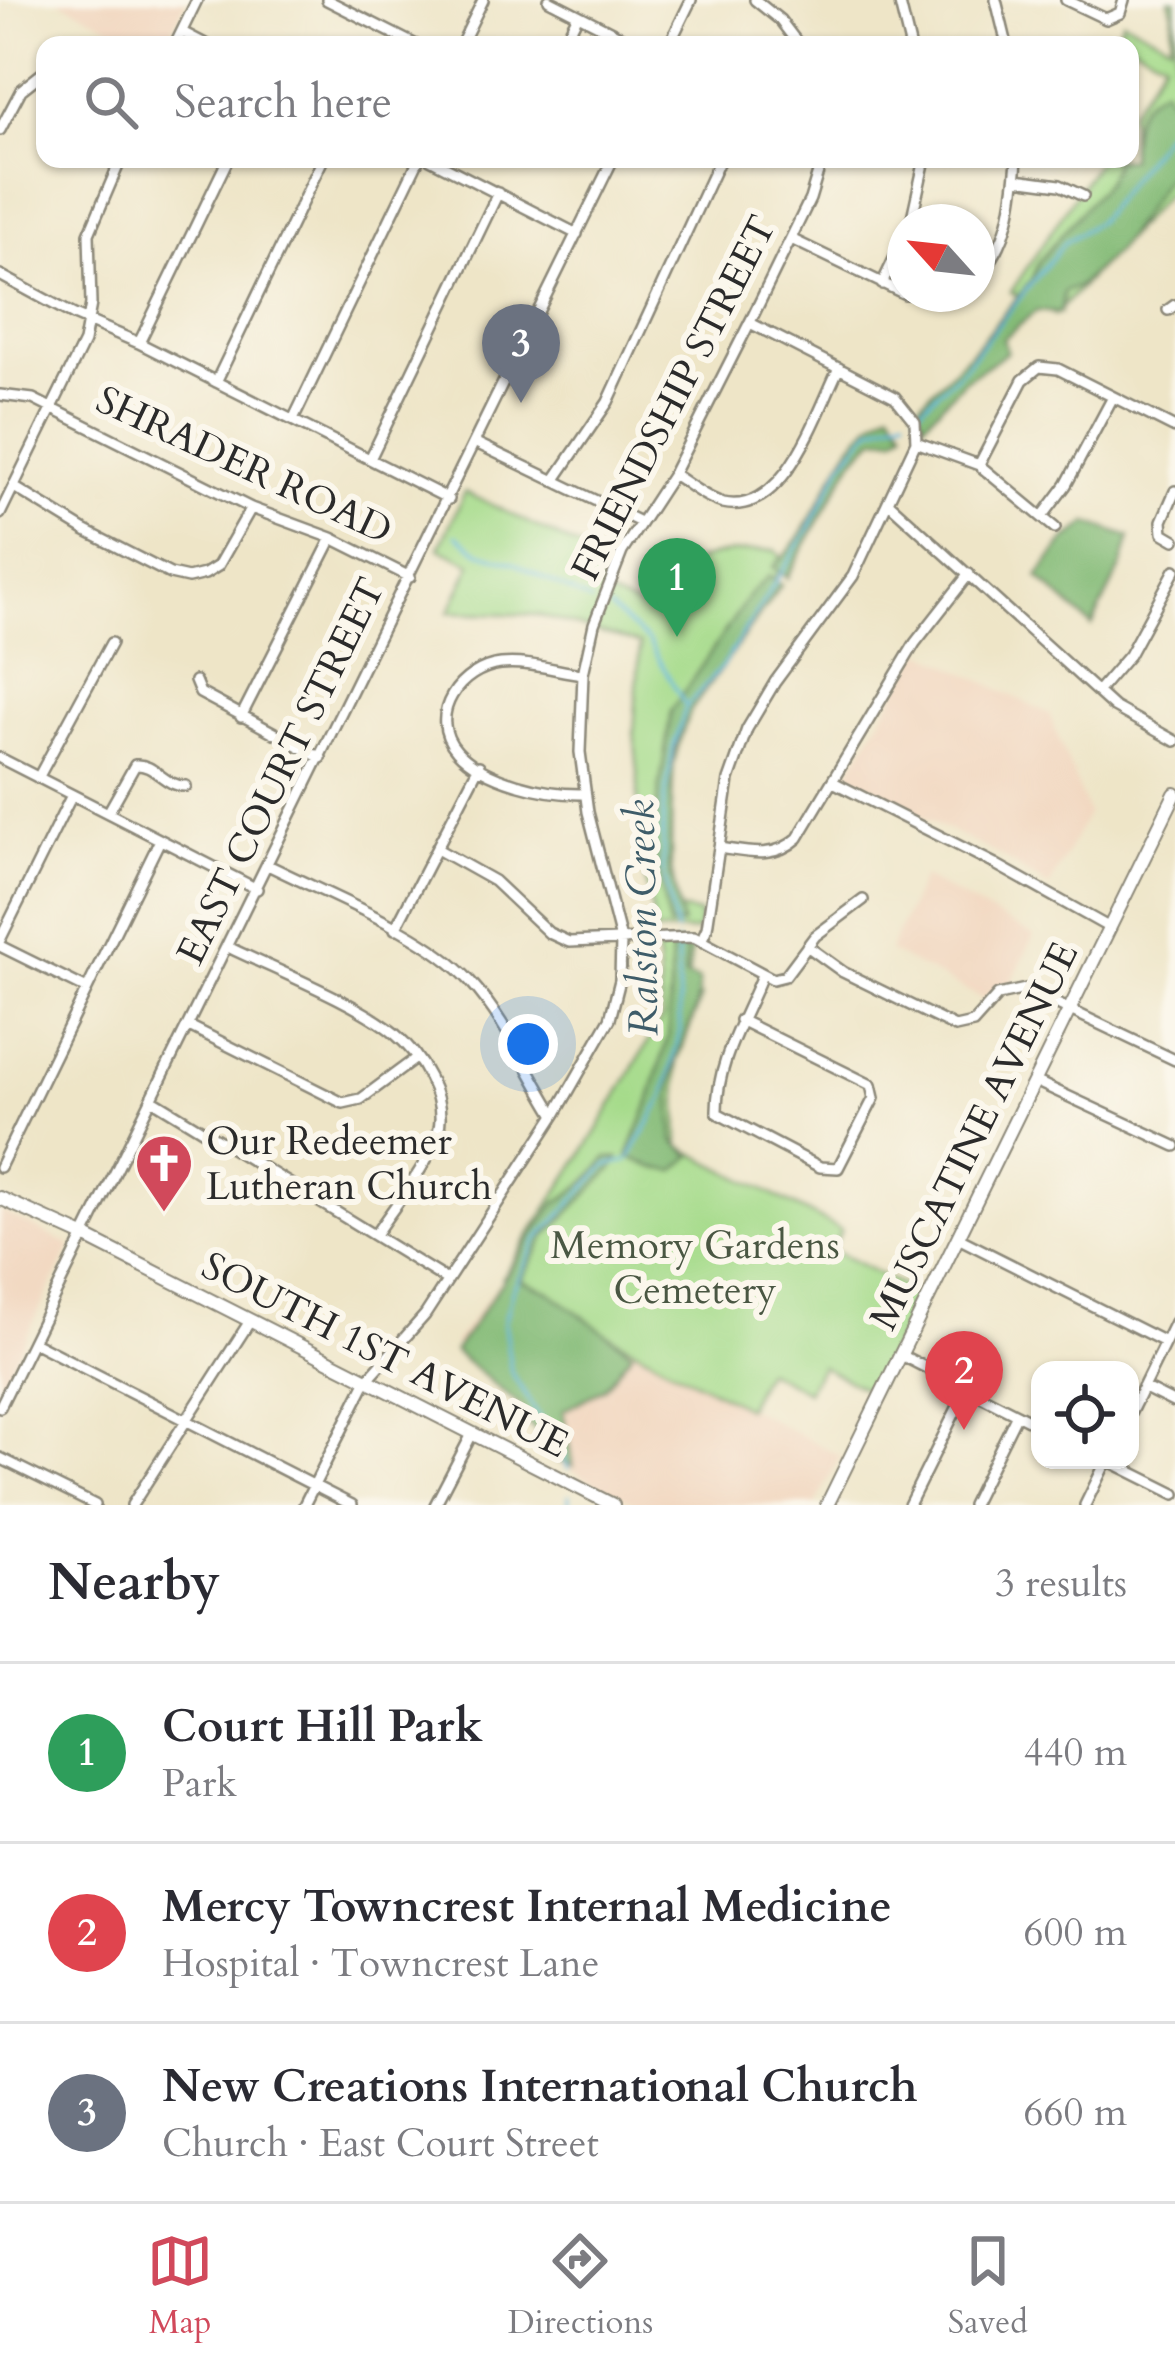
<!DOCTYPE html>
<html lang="en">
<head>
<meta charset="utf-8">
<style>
  :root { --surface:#fff; --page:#f7f7f7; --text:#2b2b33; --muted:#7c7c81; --line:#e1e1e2; --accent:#d1495b }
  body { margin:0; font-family:Cardo,serif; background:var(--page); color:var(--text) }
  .controls { position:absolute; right:36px; bottom:36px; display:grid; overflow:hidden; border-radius:24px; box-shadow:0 3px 9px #0004 }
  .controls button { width:108px; height:108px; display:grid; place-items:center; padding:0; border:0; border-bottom:3px solid var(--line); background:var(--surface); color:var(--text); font:60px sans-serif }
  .compass { position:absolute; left:887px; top:204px; width:108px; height:108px; border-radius:50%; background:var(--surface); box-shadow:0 3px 9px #0004; rotate:297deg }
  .you { position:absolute; left:528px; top:1044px; width:42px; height:42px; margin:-30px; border:9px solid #fff; border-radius:50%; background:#1a73e8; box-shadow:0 0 0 18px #1a73e833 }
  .badge { display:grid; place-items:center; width:78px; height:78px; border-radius:50%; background:var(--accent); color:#fff; font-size:39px; font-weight:700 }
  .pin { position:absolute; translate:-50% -99px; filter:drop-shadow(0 3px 6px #0008) }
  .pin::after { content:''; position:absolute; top:63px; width:42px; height:36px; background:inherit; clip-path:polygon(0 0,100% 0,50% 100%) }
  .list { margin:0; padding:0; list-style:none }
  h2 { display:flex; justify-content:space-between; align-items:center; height:156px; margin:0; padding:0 48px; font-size:51px }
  h2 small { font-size:39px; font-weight:400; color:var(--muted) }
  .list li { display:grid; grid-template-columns:78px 1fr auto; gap:36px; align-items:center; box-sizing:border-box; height:180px; padding:0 48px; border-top:3px solid var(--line) }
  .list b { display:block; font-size:45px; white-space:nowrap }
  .list p { margin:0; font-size:39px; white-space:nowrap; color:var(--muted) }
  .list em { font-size:39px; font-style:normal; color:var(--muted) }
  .icon { flex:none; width:66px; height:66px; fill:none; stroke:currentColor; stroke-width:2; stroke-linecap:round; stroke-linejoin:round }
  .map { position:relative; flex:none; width:1175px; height:1505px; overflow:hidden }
  .search { position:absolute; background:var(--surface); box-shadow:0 3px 9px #0004; left:36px; right:36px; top:36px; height:132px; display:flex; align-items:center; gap:30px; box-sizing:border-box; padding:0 42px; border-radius:24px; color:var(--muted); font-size:45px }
  .sheet { height:696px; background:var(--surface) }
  nav { display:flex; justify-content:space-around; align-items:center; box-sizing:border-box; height:168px; border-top:3px solid var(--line); background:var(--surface); font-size:33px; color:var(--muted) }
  nav a { display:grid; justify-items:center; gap:6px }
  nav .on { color:var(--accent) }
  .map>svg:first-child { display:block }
  .built { fill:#f1d5bd }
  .green { fill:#a6db8b; stroke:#68835b; stroke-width:3 }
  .forest { fill:#84bb77; stroke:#587351; stroke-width:3 }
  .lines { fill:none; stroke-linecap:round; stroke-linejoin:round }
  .stream { stroke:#60b7dd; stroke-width:3 }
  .minor-casing { stroke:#8c8879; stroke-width:14 }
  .major-casing { stroke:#8c8879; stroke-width:16 }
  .minor { stroke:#fff; stroke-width:9 }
  .major { stroke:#fff; stroke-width:12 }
  .labels { text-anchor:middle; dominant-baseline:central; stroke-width:12; stroke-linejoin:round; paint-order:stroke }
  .street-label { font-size:39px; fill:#2b2b2b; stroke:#fbf7ec }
  .poi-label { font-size:39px; fill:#2b2b2b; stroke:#fbf7ec; text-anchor:start }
  .park-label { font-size:39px; fill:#4a5743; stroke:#fbf7ec }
  .water-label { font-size:42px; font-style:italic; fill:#3e5c69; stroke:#fbf7ec }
</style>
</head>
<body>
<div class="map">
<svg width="1175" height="1505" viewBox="0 0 1175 1505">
  <rect width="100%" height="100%" fill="#fbf7ec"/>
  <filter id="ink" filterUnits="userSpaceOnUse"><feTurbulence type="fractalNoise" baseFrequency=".00833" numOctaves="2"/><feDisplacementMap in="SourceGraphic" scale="24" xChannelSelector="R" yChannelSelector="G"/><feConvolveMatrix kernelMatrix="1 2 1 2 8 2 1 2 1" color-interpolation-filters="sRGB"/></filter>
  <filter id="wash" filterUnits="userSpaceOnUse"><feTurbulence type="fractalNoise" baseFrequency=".004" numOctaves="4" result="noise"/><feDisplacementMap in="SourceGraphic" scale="48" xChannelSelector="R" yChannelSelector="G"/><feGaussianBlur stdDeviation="2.7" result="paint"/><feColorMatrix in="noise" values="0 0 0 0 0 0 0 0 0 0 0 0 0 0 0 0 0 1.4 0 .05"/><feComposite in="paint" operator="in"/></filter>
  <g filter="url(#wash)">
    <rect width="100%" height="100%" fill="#eee5c7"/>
    <path class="built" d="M 58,0 L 186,0 L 165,45 L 147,45 Z
      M 921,651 L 1049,714 L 1088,813 L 1049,887 L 997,854 L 845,779 Z
      M 923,877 L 1034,936 L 1011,983 L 992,991 L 983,999 L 889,951 Z
      M 0,1211 L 71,1246 L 0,1389 Z
      M 502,1278 L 840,1456 L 815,1505 L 639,1505 L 546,1457 L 537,1400 L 454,1343 Z"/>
    <path class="green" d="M 1169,0 L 1175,0 L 1175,185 L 1055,315 L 1011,292 L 1099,159 L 1130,159 L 1130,112 L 1164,60 L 1116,36 L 1123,20 L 1171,44 L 1173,13 Z
      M 465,492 L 613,564 L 602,593 L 651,612 C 685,552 710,553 775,550 L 786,561 L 688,709 L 672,770 L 671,867 L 678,910 L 700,914 L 697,931 L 656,932 L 638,844 L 638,773 L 634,732 L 640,644 L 538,615 L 449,612 L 472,564 L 439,548 Z
      M 692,946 L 687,988 L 701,997 L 677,1062 L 679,1146 L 841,1230 L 832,1250 L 920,1295 L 872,1393 L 821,1366 L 807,1391 L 765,1370 L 746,1408 L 502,1278 L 596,1133 L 662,1018 L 657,947 Z"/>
    <path class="forest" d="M 1163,88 L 1171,101 L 1175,98 L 1175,165 L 1115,253 L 1077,287 L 1064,292 L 1060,313 L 1036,311 L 1003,339 L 1007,352 L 965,380 L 924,423 L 917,406 L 974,349 L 1030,282 L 1039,261 L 1106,182 L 1116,159 L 1130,159 C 1130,128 1132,102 1163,88 Z
      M 891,409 L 905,429 L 896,437 L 875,438 L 853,460 L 787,578 L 773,567 C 781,558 791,549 798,539 C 829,495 842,436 891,409 Z
      M 1088,523 L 1130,537 L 1122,565 L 1092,626 L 1038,577 L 1064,542 Z
      M 769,576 L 781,585 L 691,710 L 674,753 L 669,865 L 682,924 L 669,927 L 652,839 L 671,711 L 751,593 Z
      M 671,949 L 687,950 L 685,976 L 699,980 C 697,1021 686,1028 676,1063 C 668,1088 673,1116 674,1141 L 692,1156 L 675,1171 L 655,1168 L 628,1156 L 649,1103 L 668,1036 Z
      M 607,1158 L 618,1158 L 614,1167 L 545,1237 L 521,1280 L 548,1291 L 632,1352 L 604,1388 L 563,1411 L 573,1466 L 549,1457 L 548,1441 L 526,1422 L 522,1407 L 454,1352 L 554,1205 L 586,1182 Z"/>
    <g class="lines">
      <path class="stream" d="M 915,413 L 961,371 L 1064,243 L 1098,221 L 1175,120
        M 456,535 L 479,552 L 514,563 L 591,602
        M 610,609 L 648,641 L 685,705
        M 676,932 L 663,868 L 663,811 L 673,748 L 686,707 L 723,665 L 809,529 L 844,461 L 872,428 L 906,416
        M 568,1469 L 564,1457 L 511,1372 L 504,1323 L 512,1291 L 537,1240 L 607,1165 L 628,1161 L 664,1097 L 680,1031 L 677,942
        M 569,1505 L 569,1495"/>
    </g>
  </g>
  <g filter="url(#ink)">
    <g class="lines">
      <g class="minor-casing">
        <path id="minor" d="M 327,0 L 416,45
          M 549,0 L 637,45
          M 755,0 L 780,20 L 799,45
          M 899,0 L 910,45
          M 996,0 L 1007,45
          M 1066,0 L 1106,19 L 1120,13 L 1124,0
          M 182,32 L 207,45
          M 175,45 L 197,0
          M 461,45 L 483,0
          M 563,45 L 578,15
          M 669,45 L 691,0
          M 0,130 L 21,90 L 45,71
          M 430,159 L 577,234
          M 1016,179 L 1060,185 L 1083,196
          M 911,222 L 925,159
          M 791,239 L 905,294
          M 0,275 L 74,315 L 139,343 L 449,499
          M 977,277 C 1009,247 1014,201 1017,159
          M 882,284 L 905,236
          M 907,294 L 942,294
          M 1168,310 L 1175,305
          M 139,343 L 228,159
          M 216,382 L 323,159
          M 0,395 L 33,399 L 251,508 L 332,538 L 410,577
          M 293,420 L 419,159
          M 916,442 L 979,465 L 1055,528
          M 476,443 L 640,522
          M 370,459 L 498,193
          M 979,465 L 1023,380 L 1039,367 L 1058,369 L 1175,428
          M 673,474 C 689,484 705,498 723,503 C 785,517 817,412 839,368
          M 554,481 L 608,402 L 720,159
          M 14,487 L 84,530 L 170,574 L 188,578 L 205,574 L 218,566 L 251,508
          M 1175,491 L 1162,521 L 1163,533 L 1175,540
          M 889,503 L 1114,707 L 1175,741
          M 0,514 L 84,342 L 91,304 L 89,234 L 121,159
          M 1042,517 L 1066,485 L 1113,397
          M 583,674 C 557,671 527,661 501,664 C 461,668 425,715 457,751 C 484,781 546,795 585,794
          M 195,681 L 200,693 L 321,758
          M 1098,691 L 1129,655 L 1175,570
          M 241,717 L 332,538
          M 0,758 L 257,889
          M 38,778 L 111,643
          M 833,782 L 995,864 L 1110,928
          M 108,813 L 135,765 C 155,763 164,787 186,786
          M 719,848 C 748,852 774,860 798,838 L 915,643 L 969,574
          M 437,849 L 494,881 L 549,933 L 569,942 L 694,937 L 773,979 L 785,976 L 815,936 L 863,900
          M 268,865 C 329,896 425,932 470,981 C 505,1019 528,1072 555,1115
          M 395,929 L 479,766
          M 0,940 L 72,795
          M 701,941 L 707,928 L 729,780 L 747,729 L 775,682 L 853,576 L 916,442 L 915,422 L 895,397 L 750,323
          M 0,946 L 87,989
          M 807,946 L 843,972 L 955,1027 L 973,1023 L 998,995 L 1026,989 L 1175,1060
          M 228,947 C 275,970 356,1002 394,1033 C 419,1053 448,1099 438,1132 C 430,1164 393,1207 375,1235
          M 740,1020 L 871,1085 L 874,1098 L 838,1168 L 820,1167 L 717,1113 C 716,1063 744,1020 762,975
          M 189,1026 L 343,1103 L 361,1099 L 415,1059
          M 1035,1081 L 1175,1146
          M 153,1100 L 447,1280
          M 0,1167 L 160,840
          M 958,1238 L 1165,1342
          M 33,1342 L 352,1505
          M 901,1355 L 1040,1426
          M 1143,1387 L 1175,1403
          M 0,1407 L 613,159
          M 1130,1414 L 1175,1322
          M 0,1458 L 95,1505
          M 1107,1460 L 1175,1494
          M 132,1505 L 250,1321
          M 304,1505 L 367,1380 L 425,1315 L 555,1115 L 610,1019 L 620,980 L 621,940 L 588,812 L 580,752 L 583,674 L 594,624 L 622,552 L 673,474 L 753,316 L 810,199 L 822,159
          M 435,1505 L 472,1434
          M 909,1505 L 967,1388
          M 972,1505 L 1017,1414
          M 1085,1505 L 1107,1460"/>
      </g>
      <g class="major-casing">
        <path id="major" d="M 0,1198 L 86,1237 L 613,1505
          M 827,1505 L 1175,794"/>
      </g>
      <use href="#minor" class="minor"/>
      <use href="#major" class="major"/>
    </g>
  </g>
  <defs>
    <g id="church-pin" transform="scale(3)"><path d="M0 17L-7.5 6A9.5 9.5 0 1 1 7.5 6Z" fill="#d1495b" stroke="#fbf7ec"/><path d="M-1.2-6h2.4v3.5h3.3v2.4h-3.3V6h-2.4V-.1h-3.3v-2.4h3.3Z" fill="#fff"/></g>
  </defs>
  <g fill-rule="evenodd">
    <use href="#church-pin" x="164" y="1163"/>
  </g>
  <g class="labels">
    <g class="street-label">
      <text transform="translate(674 398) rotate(-63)">FRIENDSHIP STREET</text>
      <text transform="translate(244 465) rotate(25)">SHRADER ROAD</text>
      <text transform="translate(281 771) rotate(-64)">EAST COURT STREET</text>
      <text transform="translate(974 1136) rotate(-64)">MUSCATINE AVENUE</text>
      <text transform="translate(385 1355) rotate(27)">SOUTH 1ST AVENUE</text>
    </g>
    <g class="poi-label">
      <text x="206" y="1141">Our Redeemer<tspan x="206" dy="45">Lutheran Church</tspan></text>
    </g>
    <g class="park-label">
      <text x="695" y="1245">Memory Gardens<tspan x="695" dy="45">Cemetery</tspan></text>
    </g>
    <g class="water-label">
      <text transform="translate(642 918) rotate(-91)">Ralston Creek</text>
    </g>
  </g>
</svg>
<div class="controls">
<button><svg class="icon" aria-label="locate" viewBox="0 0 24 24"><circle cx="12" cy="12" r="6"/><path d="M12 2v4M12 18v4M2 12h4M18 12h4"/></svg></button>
</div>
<svg class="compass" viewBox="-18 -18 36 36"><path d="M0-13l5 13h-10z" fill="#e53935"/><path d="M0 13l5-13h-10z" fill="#7c7c81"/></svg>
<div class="you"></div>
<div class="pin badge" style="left:677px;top:637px;background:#2e9e5b">1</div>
<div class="pin badge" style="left:964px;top:1430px;background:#e0444e">2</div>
<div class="pin badge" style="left:521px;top:403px;background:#6b7280">3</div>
<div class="search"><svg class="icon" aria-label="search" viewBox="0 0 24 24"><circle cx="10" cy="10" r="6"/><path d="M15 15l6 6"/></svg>Search here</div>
</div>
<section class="sheet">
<h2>Nearby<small>3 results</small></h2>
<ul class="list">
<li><span class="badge" style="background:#2e9e5b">1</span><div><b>Court Hill Park</b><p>Park</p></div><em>440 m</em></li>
<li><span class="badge" style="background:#e0444e">2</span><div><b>Mercy Towncrest Internal Medicine</b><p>Hospital · Towncrest Lane</p></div><em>600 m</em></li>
<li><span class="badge" style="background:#6b7280">3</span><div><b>New Creations International Church</b><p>Church · East Court Street</p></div><em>660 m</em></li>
</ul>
</section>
<nav>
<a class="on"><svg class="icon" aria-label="map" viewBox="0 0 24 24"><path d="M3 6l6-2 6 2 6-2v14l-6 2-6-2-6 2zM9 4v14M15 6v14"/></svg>Map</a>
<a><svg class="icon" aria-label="directions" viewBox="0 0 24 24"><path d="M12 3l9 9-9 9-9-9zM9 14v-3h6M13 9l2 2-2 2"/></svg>Directions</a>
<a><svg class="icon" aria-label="saved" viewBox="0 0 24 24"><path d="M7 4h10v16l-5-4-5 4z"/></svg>Saved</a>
</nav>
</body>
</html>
